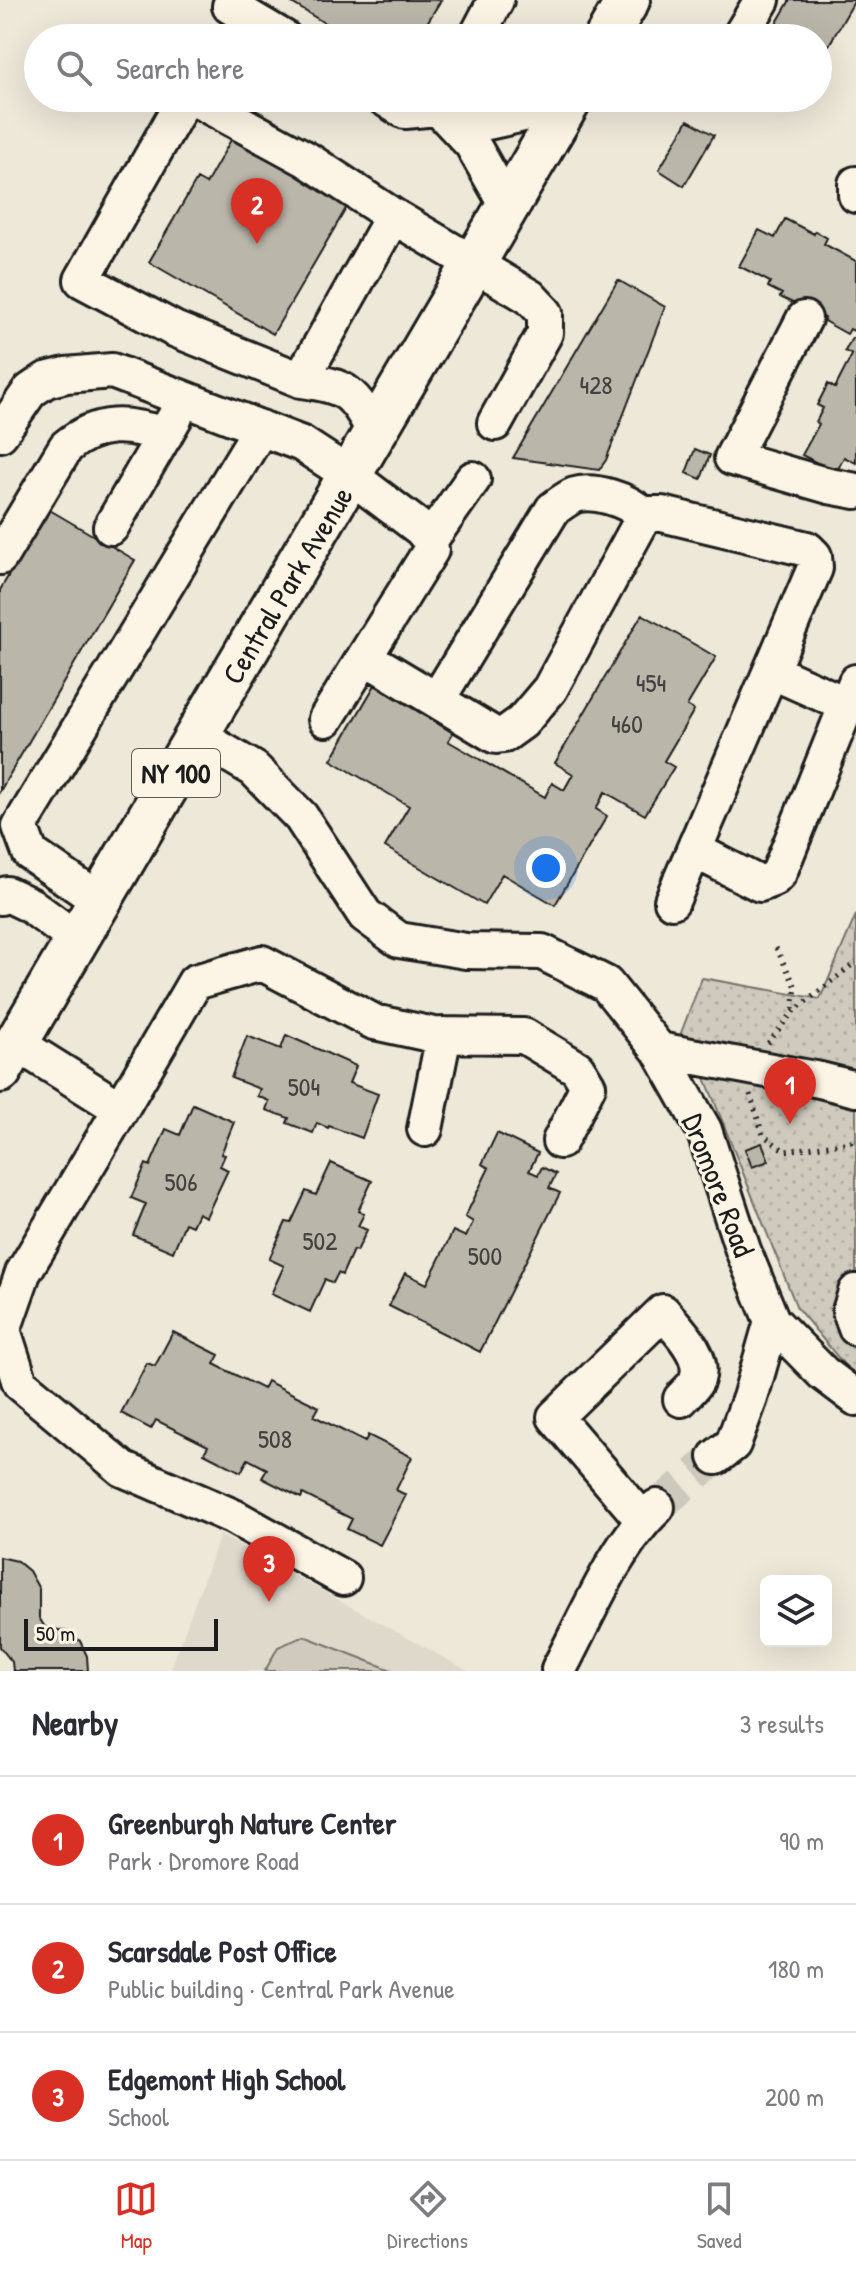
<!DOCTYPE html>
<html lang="en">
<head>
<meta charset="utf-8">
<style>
  :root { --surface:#fff; --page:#f2f2f3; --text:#2b2b33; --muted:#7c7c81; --line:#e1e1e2; --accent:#d93025 }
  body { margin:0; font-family:"Patrick Hand",sans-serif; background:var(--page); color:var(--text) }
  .controls { position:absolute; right:24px; bottom:24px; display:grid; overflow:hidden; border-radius:12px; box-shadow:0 8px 32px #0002 }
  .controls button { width:72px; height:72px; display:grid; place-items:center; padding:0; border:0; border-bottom:2px solid var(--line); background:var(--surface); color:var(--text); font:40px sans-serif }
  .scale { position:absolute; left:24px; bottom:20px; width:194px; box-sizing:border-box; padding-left:8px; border:4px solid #1c1c1c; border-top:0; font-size:22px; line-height:28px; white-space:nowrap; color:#1c1c1c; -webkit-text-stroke:6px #fcf5e5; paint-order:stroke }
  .you { position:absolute; left:546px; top:868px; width:28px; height:28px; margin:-20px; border:6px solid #fff; border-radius:50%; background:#1a73e8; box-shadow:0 0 0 12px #1a73e833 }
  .badge { display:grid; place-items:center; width:52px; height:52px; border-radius:50%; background:var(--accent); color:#fff; font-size:26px; font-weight:700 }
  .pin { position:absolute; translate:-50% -66px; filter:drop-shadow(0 2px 4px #0008) }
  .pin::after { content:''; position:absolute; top:42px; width:28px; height:24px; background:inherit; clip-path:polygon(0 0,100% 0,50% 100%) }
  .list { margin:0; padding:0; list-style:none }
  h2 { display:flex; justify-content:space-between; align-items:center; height:104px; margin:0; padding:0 32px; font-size:34px }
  h2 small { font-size:26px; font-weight:400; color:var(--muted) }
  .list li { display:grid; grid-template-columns:52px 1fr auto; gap:24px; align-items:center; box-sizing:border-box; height:128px; padding:0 32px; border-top:2px solid var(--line) }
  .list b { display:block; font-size:30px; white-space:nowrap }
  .list p { margin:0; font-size:26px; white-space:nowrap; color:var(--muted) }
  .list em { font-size:26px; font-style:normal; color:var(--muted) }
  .icon { flex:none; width:44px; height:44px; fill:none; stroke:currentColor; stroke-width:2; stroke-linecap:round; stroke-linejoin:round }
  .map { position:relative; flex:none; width:856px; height:1671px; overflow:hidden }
  .search { position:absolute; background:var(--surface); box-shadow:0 8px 32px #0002; left:24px; right:24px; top:24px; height:88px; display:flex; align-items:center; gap:20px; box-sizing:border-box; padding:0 28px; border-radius:44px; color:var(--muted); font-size:30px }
  .sheet { height:488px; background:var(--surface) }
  nav { display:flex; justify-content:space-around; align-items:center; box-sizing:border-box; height:112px; border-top:2px solid var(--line); background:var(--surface); font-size:22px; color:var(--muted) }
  nav a { display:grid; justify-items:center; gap:4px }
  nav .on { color:var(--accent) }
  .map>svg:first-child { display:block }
  .built { fill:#ded9cb }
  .grass { fill:url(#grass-dots); stroke:#76736c; stroke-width:2 }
  .pitch { fill:#cfcabd; stroke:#76736c; stroke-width:2 }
  .building { fill:#bab6aa; stroke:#1c1c1c; stroke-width:2 }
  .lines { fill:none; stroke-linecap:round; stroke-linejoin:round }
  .minor-tunnel { stroke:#cec9bd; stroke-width:34; stroke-dasharray:34 17; stroke-linecap:butt }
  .minor-casing { stroke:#1c1c1c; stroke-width:40 }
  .major-casing { stroke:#1c1c1c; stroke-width:48 }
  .path { stroke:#1c1c1c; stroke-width:5; stroke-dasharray:2 6; stroke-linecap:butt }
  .minor { stroke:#fcf5e5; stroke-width:34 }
  .major { stroke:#fcf5e5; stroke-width:42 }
  .labels { text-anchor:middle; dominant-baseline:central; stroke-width:6; stroke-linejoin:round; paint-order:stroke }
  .number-label { font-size:26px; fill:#444240 }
  .shield { fill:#fcf5e5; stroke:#5f5d58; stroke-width:2 }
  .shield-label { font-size:28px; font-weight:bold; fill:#1c1c1c }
  .street-label { font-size:30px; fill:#1c1c1c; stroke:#fcf5e5 }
</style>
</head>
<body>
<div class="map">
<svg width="856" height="1671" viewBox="0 0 856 1671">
  <defs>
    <pattern id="grass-dots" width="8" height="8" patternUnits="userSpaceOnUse" patternTransform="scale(2)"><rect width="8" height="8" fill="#cfcabd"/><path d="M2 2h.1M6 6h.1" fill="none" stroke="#b1ada2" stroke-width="1.8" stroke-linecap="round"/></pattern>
  </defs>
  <rect width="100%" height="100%" fill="#eee8d9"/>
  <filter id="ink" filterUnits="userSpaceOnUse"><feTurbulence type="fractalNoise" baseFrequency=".0125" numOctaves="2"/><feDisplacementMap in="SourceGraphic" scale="16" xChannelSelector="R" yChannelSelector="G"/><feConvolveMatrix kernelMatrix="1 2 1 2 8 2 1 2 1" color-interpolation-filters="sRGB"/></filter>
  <g filter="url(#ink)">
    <path class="built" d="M 220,1535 L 468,1671 L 170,1671 Z"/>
    <path class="grass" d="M 856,915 L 856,1374 L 846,1367 L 797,1308 L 705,1078 L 681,1033 L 702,978 L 820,999 Z"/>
    <path class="pitch" d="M 304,1636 L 394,1671 L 265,1671 L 278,1647 Z"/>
    <path class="building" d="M 287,0 L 441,0 L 418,38 L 349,38 Z
      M 790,0 L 855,0 L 818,64 L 818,38 L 768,38 Z
      M 688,120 L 714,135 L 684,186 L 659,170 Z
      M 232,138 L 348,205 L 273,334 L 149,262 L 197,179 L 206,184 Z
      M 785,219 L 814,234 L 815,231 L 827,238 L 824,244 L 856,261 L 856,332 L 850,329 L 847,334 L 824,321 L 825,318 L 780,297 L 782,294 L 768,287 L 770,282 L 739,266 L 759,230 L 775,238 Z
      M 618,280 L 665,307 L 606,460 L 599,470 L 513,458 Z
      M 852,338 L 856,339 L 856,463 L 844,457 L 836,473 L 802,455 L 819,424 L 816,422 L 823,408 L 817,405 L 828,384 L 835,388 L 852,355 L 845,351 Z
      M 695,449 L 710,455 L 701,479 L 686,473 Z
      M 48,509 L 135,560 L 0,791 L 0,590 Z
      M 642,614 L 716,657 L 687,706 L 694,710 L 664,761 L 674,767 L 645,815 L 605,792 L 596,809 L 607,816 L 555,905 L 502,874 L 484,905 L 385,847 L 409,806 L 331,760 L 375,685 L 453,733 L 448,741 L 545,797 L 552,783 L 564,790 L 573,774 L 555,763 Z
      M 286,1035 L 356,1066 L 349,1083 L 378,1094 L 362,1138 L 329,1126 L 328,1128 L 317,1123 L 313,1133 L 287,1123 L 289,1118 L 266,1110 L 269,1101 L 257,1096 L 260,1089 L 231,1078 L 247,1036 L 281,1049 Z
      M 193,1104 L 234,1122 L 221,1154 L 225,1155 L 220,1166 L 228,1170 L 206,1217 L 198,1213 L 192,1226 L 185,1223 L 173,1252 L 133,1235 L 146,1204 L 131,1198 L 146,1164 L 150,1166 L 166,1129 L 180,1135 Z
      M 497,1133 L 538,1153 L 529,1171 L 538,1175 L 542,1167 L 556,1174 L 549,1188 L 560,1193 L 480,1352 L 389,1306 L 405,1273 L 427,1284 L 453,1231 L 466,1237 L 473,1222 L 465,1217 L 489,1168 L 482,1164 Z
      M 762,1143 L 769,1161 L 752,1167 L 745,1149 Z
      M 331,1163 L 372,1181 L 358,1211 L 364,1214 L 358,1226 L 367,1230 L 357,1251 L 353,1250 L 342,1275 L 338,1273 L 333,1283 L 325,1279 L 310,1312 L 271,1294 L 284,1266 L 269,1259 L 286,1222 L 291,1223 L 306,1191 L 316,1195 Z
      M 173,1332 L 219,1355 L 214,1364 L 263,1389 L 267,1381 L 319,1407 L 314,1416 L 365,1442 L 368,1435 L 412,1457 L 396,1490 L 406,1495 L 380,1545 L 347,1529 L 352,1519 L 303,1494 L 301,1498 L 262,1478 L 267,1469 L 248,1459 L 241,1472 L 204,1453 L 208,1446 L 156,1420 L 151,1429 L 121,1413 L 147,1363 L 155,1366 Z
      M 0,1557 L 17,1561 L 29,1571 L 39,1589 L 39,1618 L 45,1627 L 68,1632 L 80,1641 L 87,1656 L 88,1671 L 13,1671 L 12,1662 L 0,1647 Z"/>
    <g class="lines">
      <path class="minor-tunnel" d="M 657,1507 L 716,1457"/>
      <g class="minor-casing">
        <path id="minor" d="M 233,0 L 230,6 L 284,38
          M 742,33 L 762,0
          M 476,38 L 496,0
          M 185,98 L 82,280 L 174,329 L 301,380 L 393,216
          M 194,98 L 306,159 L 393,216 L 530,297 L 545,313 L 545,333 L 495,423
          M 384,98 L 405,111 L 437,108 L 488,122 L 568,104
          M 438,108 L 472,144 L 508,207
          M 856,184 L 856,195
          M 804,319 L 732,458 L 829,486 L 856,491
          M 301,380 C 350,387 352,392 376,434
          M 0,434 L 30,391 L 46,380 L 66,375 L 112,371 L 302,444 L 351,476 L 421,529 L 430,540 L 431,550 L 326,719
          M 642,514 L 662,514 L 807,549 L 814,556 L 815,568 L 672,901
          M 111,527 L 175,417
          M 430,540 L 473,479
          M 0,557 L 66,447 C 98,420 127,423 165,435
          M 365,657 L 496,736 L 504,735 L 522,722 L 550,689 L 642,520 L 642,514 C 628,500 594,489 575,495 C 567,498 560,504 553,509 L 437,700
          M 771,671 L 847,705
          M 198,736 L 254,769 L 301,817 L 365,915 L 399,940 L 466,951 L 542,952 L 606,984 L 659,1050 L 704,1130 L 743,1250 L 772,1321 L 823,1373 L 856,1398
          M 694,850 L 760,884 L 773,879 L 779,873 L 856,682
          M 0,897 L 7,894 L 30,905 L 77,940
          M 100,901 L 30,853 L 20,826 L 261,428
          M 16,1043 L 121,1109 L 195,982 L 262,963 L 374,1022 L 434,1035 L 524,1036 L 577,1068 L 588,1086 L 560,1141
          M 659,1050 L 820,1080 L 856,1089
          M 121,1109 L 23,1273 L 3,1330 L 20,1383 L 123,1469 L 234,1517 L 343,1578
          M 425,1129 L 444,1035
          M 856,1292 L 850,1311 L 856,1328
          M 716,1457 L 733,1444 L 750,1398 L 772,1321
          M 643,1520 L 555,1417 L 663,1312 C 676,1328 706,1355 697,1379 C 695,1386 686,1393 681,1399
          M 559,1669 C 586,1619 615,1546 657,1507"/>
      </g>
      <g class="major-casing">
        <path id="major" d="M 606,38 L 628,0
          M 0,1071 L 571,98"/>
      </g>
      <path class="path" d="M 776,948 L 796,987 L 793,1011
        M 768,1043 L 793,1012 L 856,962
        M 750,1094 L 763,1135 L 785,1151 L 851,1142 L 856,1137"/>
      <use href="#minor" class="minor"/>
      <use href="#major" class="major"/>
    </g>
  </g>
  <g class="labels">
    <g class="number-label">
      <text x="596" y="384">428</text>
      <text x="651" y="682">454</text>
      <text x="627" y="723">460</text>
      <text x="304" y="1086">504</text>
      <text x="181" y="1181">506</text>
      <text x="320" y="1240">502</text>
      <text x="485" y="1255">500</text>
      <text x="275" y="1438">508</text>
    </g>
    <rect class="shield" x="132" y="749" width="88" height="48" rx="6"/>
    <g class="shield-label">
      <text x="176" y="773">NY 100</text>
    </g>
    <g class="street-label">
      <text transform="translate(287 585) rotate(-59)">Central Park Avenue</text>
      <text transform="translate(719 1185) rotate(69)">Dromore Road</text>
    </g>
  </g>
</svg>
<div class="controls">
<button><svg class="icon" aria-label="layers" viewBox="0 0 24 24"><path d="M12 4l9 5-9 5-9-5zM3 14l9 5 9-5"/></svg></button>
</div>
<div class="scale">50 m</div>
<div class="you"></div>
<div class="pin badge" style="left:790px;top:1124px">1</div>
<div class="pin badge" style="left:257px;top:244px">2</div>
<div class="pin badge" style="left:269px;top:1602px">3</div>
<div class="search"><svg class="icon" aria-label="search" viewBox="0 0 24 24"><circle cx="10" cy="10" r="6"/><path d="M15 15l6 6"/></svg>Search here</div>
</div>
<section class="sheet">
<h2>Nearby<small>3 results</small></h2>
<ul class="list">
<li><span class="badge">1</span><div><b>Greenburgh Nature Center</b><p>Park · Dromore Road</p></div><em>90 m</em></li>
<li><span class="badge">2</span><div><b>Scarsdale Post Office</b><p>Public building · Central Park Avenue</p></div><em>180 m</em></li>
<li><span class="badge">3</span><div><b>Edgemont High School</b><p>School</p></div><em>200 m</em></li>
</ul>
</section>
<nav>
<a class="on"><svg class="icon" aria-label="map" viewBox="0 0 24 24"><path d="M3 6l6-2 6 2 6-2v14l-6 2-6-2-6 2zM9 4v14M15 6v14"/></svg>Map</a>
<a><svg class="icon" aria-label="directions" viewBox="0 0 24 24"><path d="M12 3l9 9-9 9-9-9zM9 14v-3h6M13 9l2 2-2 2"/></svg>Directions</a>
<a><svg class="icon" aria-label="saved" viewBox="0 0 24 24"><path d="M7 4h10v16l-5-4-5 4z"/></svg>Saved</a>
</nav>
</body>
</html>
